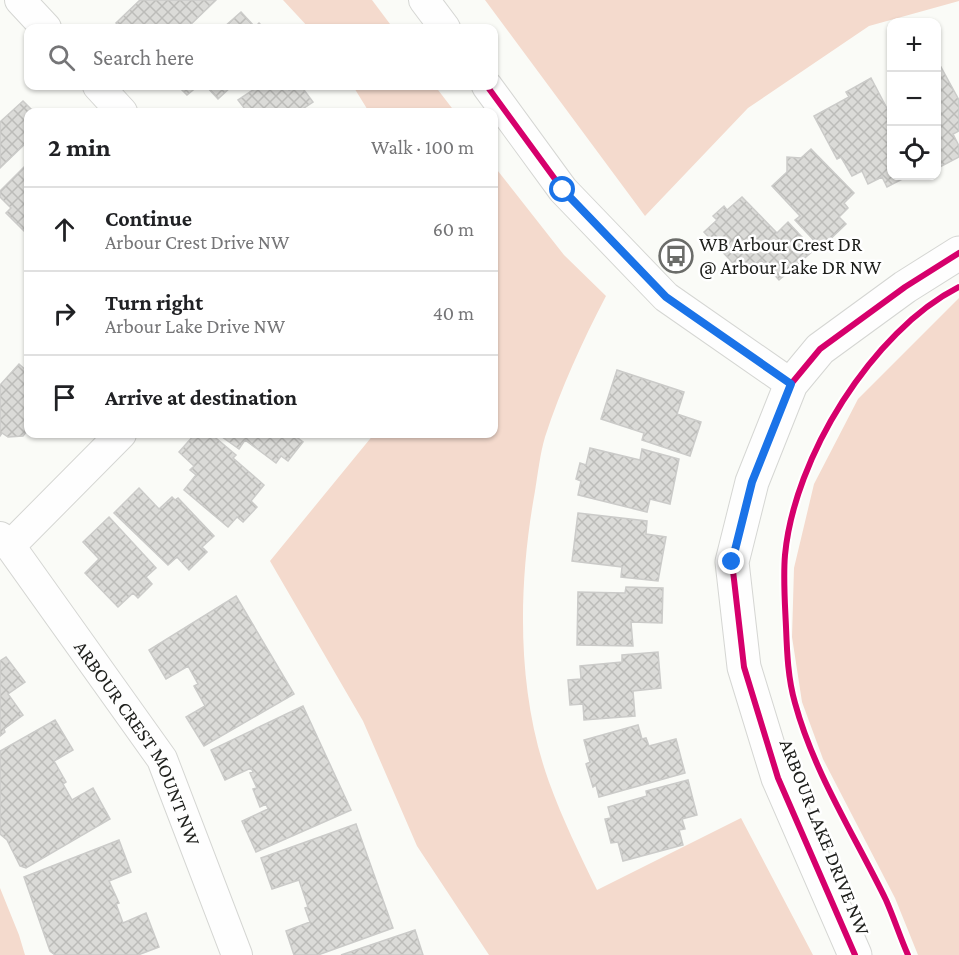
<!DOCTYPE html>
<html lang="en">
<head>
<meta charset="utf-8">
<style>
  :root { --surface:#fff; --page:#f2f2f2; --text:#202124; --muted:#757577; --line:#e0e0e0 }
  body { margin:0; font-family:"Crimson Pro",serif; background:var(--page); color:var(--text) }
  .controls { position:absolute; right:18px; top:18px; display:grid; overflow:hidden; border-radius:12px; box-shadow:0 2px 4px #0004 }
  .controls button { width:54px; height:54px; display:grid; place-items:center; padding:0; border:0; border-bottom:2px solid var(--line); background:var(--surface); color:var(--text); font:30px sans-serif }
  .stop { position:absolute; width:18px; height:18px; margin:-14px; border:4px solid #1a73e8; border-radius:50%; background:#fff }
  .stop.end { background:#1a73e8; border-color:#fff; box-shadow:0 2px 6px #0008 }
  .list { margin:0; padding:0; list-style:none }
  h2 { display:flex; justify-content:space-between; align-items:center; height:78px; margin:0; padding:0 24px; font-size:26px }
  h2 small { font-size:20px; font-weight:400; color:var(--muted) }
  .list li { display:grid; grid-template-columns:39px 1fr auto; gap:18px; align-items:center; box-sizing:border-box; height:84px; padding:0 24px; border-top:2px solid var(--line) }
  .list b { display:block; font-size:22px; white-space:nowrap }
  .list p { margin:0; font-size:20px; white-space:nowrap; color:var(--muted) }
  .list em { font-size:20px; font-style:normal; color:var(--muted) }
  .icon { flex:none; width:33px; height:33px; fill:none; stroke:currentColor; stroke-width:2; stroke-linecap:round; stroke-linejoin:round }
  .map { position:relative; flex:none; width:959px; height:955px; overflow:hidden }
  .search { position:absolute; background:var(--surface); box-shadow:0 2px 4px #0004; left:24px; top:24px; width:474px; height:66px; display:flex; align-items:center; gap:15px; box-sizing:border-box; padding:0 21px; border-radius:12px; color:var(--muted); font-size:22px }
  .panel { position:absolute; background:var(--surface); box-shadow:0 2px 4px #0004; left:24px; top:108px; width:474px; height:330px; border-radius:12px }
  .map>svg:first-child { display:block }
  .green { fill:#f4dacd }
  .building { fill:url(#building-cross-hatch); stroke:#cbcbc9; stroke-width:1.5 }
  .lines { fill:none; stroke-linecap:round; stroke-linejoin:round }
  .street-casing { stroke:#d5d6d3; stroke-width:32 }
  .secondary-casing { stroke:#d5d6d3; stroke-width:35 }
  .street { stroke:#fefefe; stroke-width:30 }
  .secondary { stroke:#fefefe; stroke-width:33 }
  .cycleway-casing { stroke:#fff; stroke-width:10 }
  .cycleway { stroke:#d6006c; stroke-width:6 }
  .route { stroke:#1a73e8; stroke-width:8 }
  .labels { text-anchor:middle; dominant-baseline:central; stroke-width:5; stroke-linejoin:round; paint-order:stroke }
  .poi-label { font-size:20px; fill:#1e1f1c; stroke:#fff; text-anchor:start }
  .street-label { font-size:20px; fill:#1e1f1c; stroke:#fff }
</style>
</head>
<body>
<div class="map">
<svg width="959" height="955" viewBox="0 0 959 955">
  <defs>
    <pattern id="building-cross-hatch" width="8" height="8" patternUnits="userSpaceOnUse" patternTransform="scale(1.5)"><rect width="8" height="8" fill="#dbdbd8"/><path d="M0 0l8 8M0 8l8-8" fill="none" stroke="#bcbcb9"/></pattern>
  </defs>
  <rect width="100%" height="100%" fill="#fafbf7"/>
  <path class="green" d="M 283,0 L 372,0 L 393,28 L 309,28 Z
    M 485,0 L 959,0 L 959,1 L 869,26 L 748,108 L 645,216 Z
    M 353,86 L 435,86 L 455,112 L 369,112 Z
    M 494,166 L 564,255 L 606,296 C 582,342 561,388 545,437 C 540,454 538,473 535,491 C 518,585 516,690 549,782 C 562,818 580,855 597,890 L 741,818 L 813,955 L 489,955 L 417,846 L 363,721 L 270,561 L 374,434 L 494,434 Z
    M 959,298 L 959,955 L 918,955 L 895,898 L 823,759 L 802,702 L 792,637 L 794,568 L 814,484 L 858,399 Z
    M 0,888 L 19,935 L 25,955 L 0,955 Z"/>
  <path class="building" d="M 140,0 L 216,0 L 187,28 L 122,28 L 116,23 Z
    M 241,12 L 255,27 L 259,23 L 264,28 L 223,28 Z
    M 941,67 L 959,100 L 959,131 L 953,134 L 959,146 L 959,157 L 936,169 L 936,69 Z
    M 871,78 L 892,118 L 892,176 L 908,176 L 887,187 L 882,177 L 868,184 L 862,171 L 852,176 L 841,157 L 837,159 L 814,116 L 849,97 L 846,92 Z
    M 178,86 L 198,86 L 187,95 Z
    M 206,86 L 232,86 L 218,99 Z
    M 259,86 L 286,86 L 289,90 L 301,86 L 313,102 L 298,112 L 240,112 L 245,109 L 238,100 Z
    M 23,101 L 34,112 L 28,112 L 28,141 L 0,168 L 0,122 Z
    M 811,149 L 854,193 L 844,203 L 848,208 L 839,217 L 846,224 L 821,248 L 795,220 L 800,216 L 772,186 L 787,172 L 787,157 L 801,158 Z
    M 28,163 L 28,235 L 6,213 L 11,208 L 0,197 L 0,191 Z
    M 742,197 L 777,233 L 788,222 L 814,250 L 779,280 L 761,260 L 744,275 L 704,232 L 717,220 L 713,216 L 724,206 L 727,210 Z
    M 19,364 L 28,372 L 28,430 L 23,436 L 8,437 L 2,433 L 0,436 L 0,385 Z
    M 617,370 L 684,392 L 677,414 L 701,422 L 690,456 L 642,440 L 644,433 L 601,419 Z
    M 195,434 L 211,434 L 236,455 L 233,458 L 264,485 L 251,501 L 257,507 L 243,522 L 237,517 L 228,527 L 184,490 L 196,475 L 190,470 L 194,466 L 179,452 Z
    M 218,434 L 295,434 L 294,435 L 303,442 L 288,461 L 281,456 L 276,463 L 245,440 L 239,449 Z
    M 590,448 L 640,460 L 642,449 L 679,459 L 670,504 L 650,499 L 647,512 L 578,495 L 581,481 L 576,479 L 580,463 L 586,465 Z
    M 139,488 L 159,509 L 172,497 L 175,500 L 178,498 L 214,536 L 202,547 L 207,552 L 189,570 L 177,557 L 168,565 L 114,513 Z
    M 578,513 L 647,521 L 646,534 L 666,537 L 658,581 L 621,577 L 622,567 L 572,561 Z
    M 109,517 L 156,568 L 146,577 L 152,584 L 138,598 L 133,593 L 118,607 L 85,573 L 99,559 L 83,542 Z
    M 626,587 L 663,588 L 662,623 L 631,622 L 633,646 L 577,645 L 578,592 L 625,593 Z
    M 236,596 L 294,694 L 204,746 L 186,717 L 205,706 L 194,686 L 198,684 L 188,666 L 166,679 L 149,650 Z
    M 658,652 L 661,688 L 633,691 L 635,716 L 584,720 L 583,704 L 570,705 L 568,680 L 581,679 L 580,666 L 622,662 L 622,655 Z
    M 6,657 L 25,682 L 8,694 L 23,715 L 4,729 L 5,732 L 0,736 L 0,661 Z
    M 303,706 L 351,810 L 256,852 L 242,821 L 268,809 L 266,804 L 260,807 L 253,789 L 257,788 L 250,773 L 253,772 L 251,768 L 225,780 L 211,750 Z
    M 55,720 L 73,750 L 54,761 L 66,782 L 63,784 L 72,800 L 93,788 L 110,819 L 26,868 L 20,866 L 7,840 L 0,834 L 0,751 Z
    M 638,725 L 642,739 L 646,738 L 649,746 L 676,739 L 685,773 L 599,797 L 596,785 L 593,787 L 586,764 L 590,762 L 584,740 Z
    M 688,780 L 697,815 L 682,819 L 685,829 L 679,830 L 683,845 L 623,861 L 618,842 L 611,843 L 605,819 L 611,818 L 608,807 L 647,796 L 646,791 Z
    M 356,824 L 393,928 L 318,955 L 294,955 L 286,931 L 310,922 L 305,908 L 308,907 L 299,880 L 272,889 L 261,858 Z
    M 119,840 L 131,872 L 109,881 L 119,903 L 116,904 L 123,923 L 146,913 L 159,947 L 138,955 L 55,955 L 50,951 L 24,877 Z
    M 415,930 L 423,955 L 341,955 Z"/>
  <g class="lines">
    <g class="street-casing">
      <g id="street">
        <path d="M 20,0 L 46,28"/>
        <path d="M 424,0 L 445,28"/>
        <path d="M 98,86 L 122,112"/>
        <path d="M 487,86 L 563,190 L 666,297 L 791,384"/>
        <path d="M 0,537 L 10,546 L 121,434"/>
        <path id="s1" d="M 10,546 L 162,759 L 237,955"/>
      </g>
    </g>
    <g class="secondary-casing">
      <path id="secondary" d="M 855,955 L 778,778 L 744,667 L 732,562 L 752,482 L 791,384 L 820,349 L 905,287 L 959,253"/>
    </g>
    <use href="#street" class="street"/>
    <use href="#secondary" class="secondary"/>
    <g class="cycleway-casing">
      <path id="cycleway" d="M 487,86 L 563,190 L 666,297 L 791,384
        M 855,955 L 778,778 L 744,667 L 732,562 L 752,482 L 791,384 L 820,349 L 905,287 L 959,253
        M 908,955 C 900,937 894,918 886,900 C 855,836 814,773 795,703 C 788,679 787,653 786,627 C 785,604 783,578 785,555 C 794,458 872,331 959,287"/>
    </g>
    <use href="#cycleway" class="cycleway"/>
  </g>
  <g class="lines">
    <path class="route" d="M 563,190 L 666,297 L 791,384 L 752,482 L 732,562"/>
  </g>
  <defs>
    <g id="bus-ring" transform="scale(1.725)"><circle r="9.5" fill="#fff" stroke="#6b6c69" stroke-width="1.5"/><path d="M-5-6H5V4H4V6H2V4H-2V6H-4V4H-5ZM-3.5-4V0h7V-4ZM-3.5 1.2v1.5H-2V1.2ZM2 1.2v1.5H3.5V1.2Z" fill="#6b6c69"/></g>
  </defs>
  <g fill-rule="evenodd">
    <use href="#bus-ring" x="676" y="256"/>
  </g>
  <g class="labels">
    <g class="poi-label">
      <text x="699" y="244">WB Arbour Crest DR<tspan x="699" dy="23">@ Arbour Lake DR NW</tspan></text>
    </g>
    <g class="street-label">
      <text stroke="none"><textPath href="#s1" startOffset="236">ARBOUR CREST MOUNT NW</textPath></text>
      <text transform="translate(825 837) rotate(68)">ARBOUR LAKE DRIVE NW</text>
    </g>
  </g>
</svg>
<div class="controls">
<button>+</button>
<button>−</button>
<button><svg class="icon" aria-label="locate" viewBox="0 0 24 24"><circle cx="12" cy="12" r="6"/><path d="M12 2v4M12 18v4M2 12h4M18 12h4"/></svg></button>
</div>
<div class="stop" style="left:563px;top:190px"></div>
<div class="stop end" style="left:732px;top:562px"></div>
<div class="search"><svg class="icon" aria-label="search" viewBox="0 0 24 24"><circle cx="10" cy="10" r="6"/><path d="M15 15l6 6"/></svg>Search here</div>
<section class="panel">
<h2>2 min<small>Walk · 100 m</small></h2>
<ul class="list">
<li><svg class="icon" aria-label="ahead" viewBox="0 0 24 24"><path d="M12 20V5M6 11l6-6 6 6"/></svg><div><b>Continue</b><p>Arbour Crest Drive NW</p></div><em>60 m</em></li>
<li><svg class="icon" aria-label="right" viewBox="0 0 24 24"><path d="M7 20v-9h11M14 6l5 5-5 5"/></svg><div><b>Turn right</b><p>Arbour Lake Drive NW</p></div><em>40 m</em></li>
<li><svg class="icon" aria-label="arrive" viewBox="0 0 24 24"><path d="M6 21V4h12l-3 4 3 4H6"/></svg><div><b>Arrive at destination</b></div></li>
</ul>
</section>
</div>
</body>
</html>
